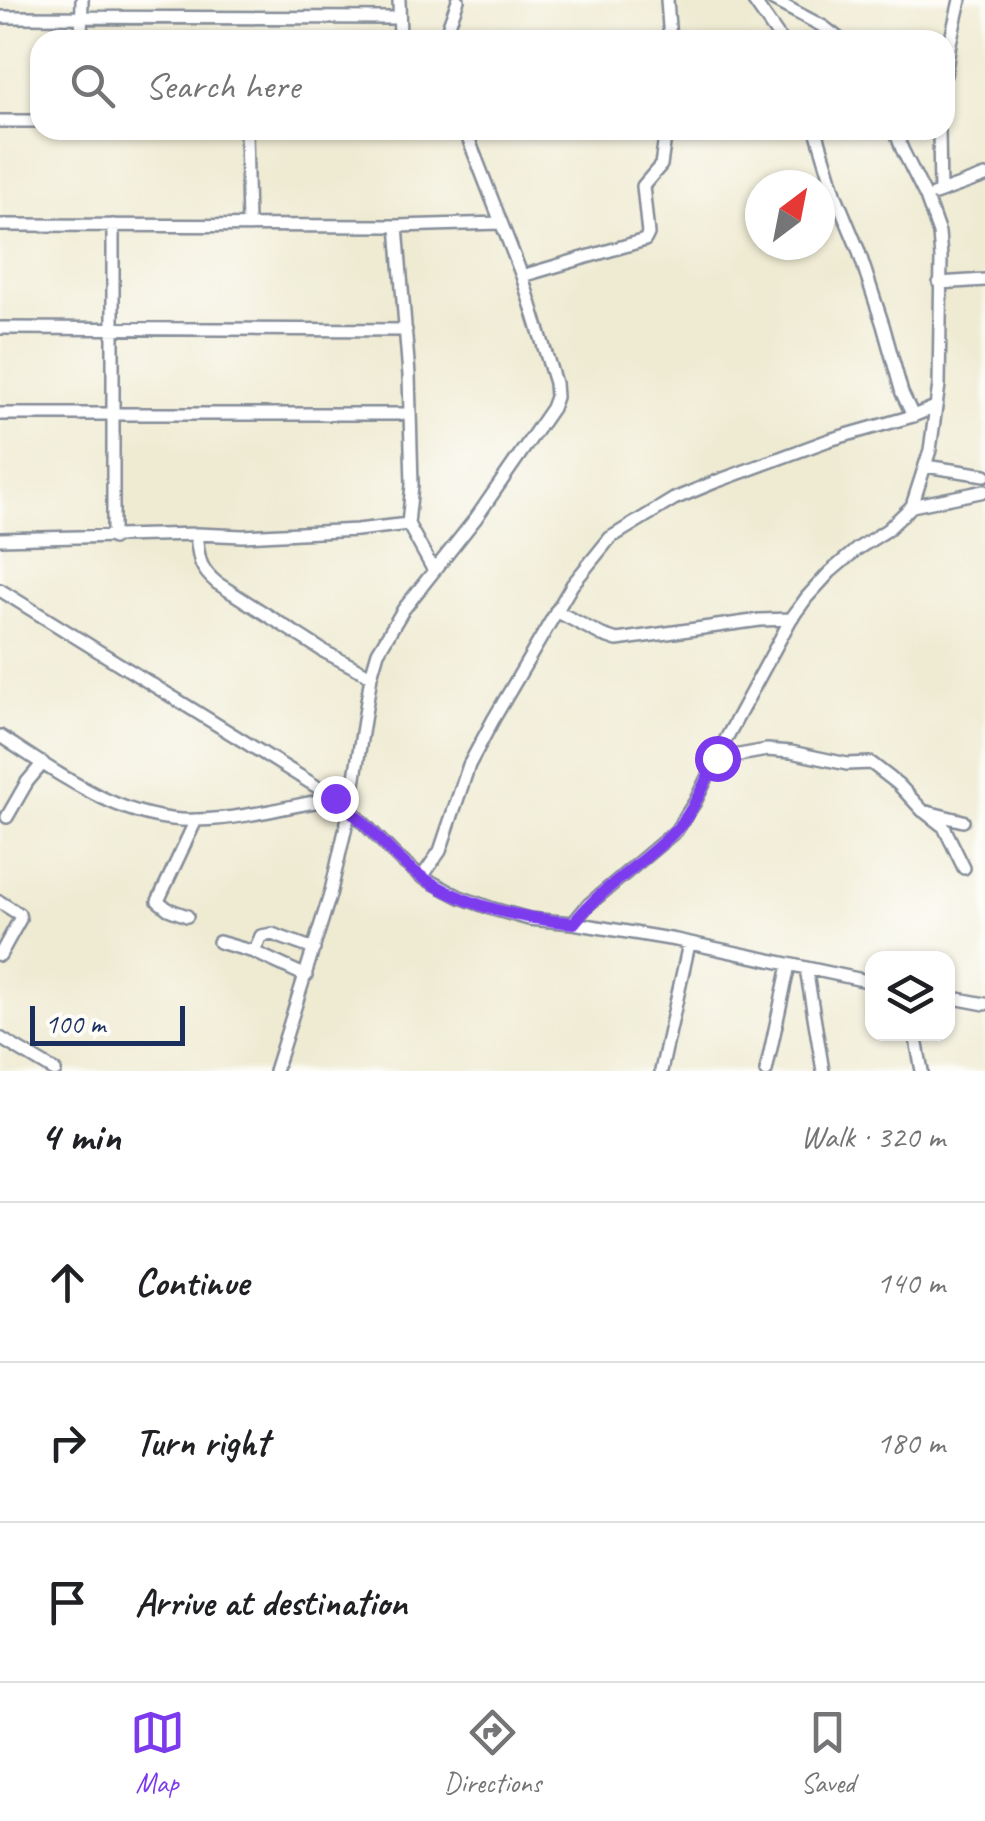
<!DOCTYPE html>
<html lang="en">
<head>
<meta charset="utf-8">
<style>
  :root { --surface:#fff; --page:#f6f6f6; --text:#202124; --muted:#757577; --line:#e0e0e0; --accent:#7c3aed }
  body { margin:0; font-family:Caveat,sans-serif; background:var(--page); color:var(--text) }
  .controls { position:absolute; right:30px; bottom:30px; display:grid; overflow:hidden; border-radius:20px; box-shadow:0 2px 8px #0004 }
  .controls button { width:90px; height:90px; display:grid; place-items:center; padding:0; border:0; border-bottom:2px solid var(--line); background:var(--surface); color:var(--text); font:50px sans-serif }
  .compass { position:absolute; left:745px; top:170px; width:90px; height:90px; border-radius:50%; background:var(--surface); box-shadow:0 2px 8px #0004; rotate:32deg }
  .scale { position:absolute; left:30px; bottom:25px; width:155px; box-sizing:border-box; padding-left:10px; border:5px solid #1b2f5e; border-top:0; font-size:28px; line-height:35px; white-space:nowrap; color:#1b2f5e; -webkit-text-stroke:8px #fdfcf7; paint-order:stroke }
  .stop { position:absolute; width:30px; height:30px; margin:-22px; border:8px solid #7c3aed; border-radius:50%; background:#fff }
  .stop.end { background:#7c3aed; border-color:#fff; box-shadow:0 2px 10px #0008 }
  .list { margin:0; padding:0; list-style:none }
  h2 { display:flex; justify-content:space-between; align-items:center; height:130px; margin:0; padding:0 40px; font-size:42px }
  h2 small { font-size:32px; font-weight:400; color:var(--muted) }
  .list li { display:grid; grid-template-columns:65px 1fr auto; gap:30px; align-items:center; box-sizing:border-box; height:160px; padding:0 40px; border-top:2px solid var(--line) }
  .list b { display:block; font-size:38px; white-space:nowrap }
  .list em { font-size:32px; font-style:normal; color:var(--muted) }
  .icon { flex:none; width:55px; height:55px; fill:none; stroke:currentColor; stroke-width:2; stroke-linecap:round; stroke-linejoin:round }
  .map { position:relative; flex:none; width:985px; height:1071px; overflow:hidden }
  .search { position:absolute; background:var(--surface); box-shadow:0 2px 8px #0004; left:30px; right:30px; top:30px; height:110px; display:flex; align-items:center; gap:25px; box-sizing:border-box; padding:0 35px; border-radius:30px; color:var(--muted); font-size:38px }
  .sheet { height:610px; background:var(--surface) }
  nav { display:flex; justify-content:space-around; align-items:center; box-sizing:border-box; height:140px; border-top:2px solid var(--line); background:var(--surface); font-size:28px; color:var(--muted) }
  nav a { display:grid; justify-items:center; gap:5px }
  nav .on { color:var(--accent) }
  .map>svg:first-child { display:block }
  .lines { fill:none; stroke-linecap:round; stroke-linejoin:round }
  .minor-casing { stroke:#858d98; stroke-width:16 }
  .minor { stroke:#fff; stroke-width:11 }
  .route { stroke:#7c3aed; stroke-width:12 }
</style>
</head>
<body>
<div class="map">
<svg width="985" height="1071" viewBox="0 0 985 1071">
  <rect width="100%" height="100%" fill="#fdfcf7"/>
  <filter id="ink" filterUnits="userSpaceOnUse"><feTurbulence type="fractalNoise" baseFrequency=".01" numOctaves="2"/><feDisplacementMap in="SourceGraphic" scale="20" xChannelSelector="R" yChannelSelector="G"/><feConvolveMatrix kernelMatrix="1 2 1 2 8 2 1 2 1" color-interpolation-filters="sRGB"/></filter>
  <filter id="wash" filterUnits="userSpaceOnUse"><feTurbulence type="fractalNoise" baseFrequency=".0048" numOctaves="4" result="noise"/><feDisplacementMap in="SourceGraphic" scale="40" xChannelSelector="R" yChannelSelector="G"/><feGaussianBlur stdDeviation="2.25" result="paint"/><feColorMatrix in="noise" values="0 0 0 0 0 0 0 0 0 0 0 0 0 0 0 0 0 1.4 0 .05"/><feComposite in="paint" operator="in"/></filter>
  <g filter="url(#wash)">
    <rect width="100%" height="100%" fill="#efebd3"/>
  </g>
  <g filter="url(#ink)">
    <g class="lines">
      <g class="minor-casing">
        <path id="minor" d="M 399,0 L 400,40
          M 667,0 L 670,40
          M 753,0 L 781,40
          M 773,0 L 824,27 L 841,40
          M 0,17 L 399,18
          M 81,40 L 82,0
          M 446,40 L 449,25 L 458,0
          M 945,75 L 950,43 L 960,0
          M 0,121 L 40,121
          M 246,130 L 248,225
          M 816,130 L 836,196 L 858,249 L 883,325 L 902,393 L 913,416
          M 939,130 L 940,192
          M 935,194 L 985,176
          M 0,225 L 397,226 L 500,223
          M 397,226 L 409,375 L 412,485 L 408,524 L 434,571
          M 522,276 L 645,240 L 648,234 L 643,186 L 661,165 L 666,130
          M 939,283 L 985,280
          M 0,328 L 406,330
          M 0,414 L 409,414
          M 925,466 L 985,475
          M 912,506 L 985,491
          M 196,534 C 199,558 198,567 217,583 L 325,652 L 371,676
          M 113,538 L 113,225
          M 0,539 L 196,534 L 243,536 L 357,530 L 408,524
          M 0,590 L 335,798
          M 556,611 L 602,635 L 617,640 L 760,620 L 791,619
          M 0,736 C 59,774 124,823 197,820 C 244,819 289,806 335,798 L 350,809 L 397,857 L 422,877 L 460,897 L 493,909 L 529,919 L 573,923 L 676,940 L 872,982
          M 717,759 L 767,750 L 791,752 L 847,764 L 871,763 L 898,784 L 923,811 L 963,821
          M 926,813 L 944,827 L 964,868
          M 7,817 L 27,782 L 43,763
          M 422,877 L 440,851 L 469,765 L 493,720 L 572,585 L 610,538 L 674,499 L 715,482 L 829,440 L 913,416 L 935,407
          M 0,902 L 19,914 L 20,919 L 0,955
          M 187,916 L 168,909 L 158,901 L 196,820
          M 573,923 L 588,905 L 676,831 L 695,802 L 727,737 L 791,619 L 807,597 L 830,572 L 857,549 L 887,530 L 912,506 L 930,450 L 939,385 L 941,258 L 939,233 L 926,197 L 902,149 L 895,130
          M 219,942 L 254,952 L 306,976
          M 254,952 L 261,936 L 272,934 L 314,949
          M 806,968 L 823,1071
          M 948,997 L 985,1004
          M 915,1034 L 922,1071
          M 0,1038 L 55,1071
          M 275,1071 L 330,895 L 350,809 L 371,676 L 378,652 L 403,610 L 476,518 L 552,408 L 556,397 L 555,383 L 522,276 L 465,130
          M 661,1071 L 689,944
          M 766,1071 L 789,965"/>
      </g>
      <use href="#minor" class="minor"/>
    </g>
  </g>
  <g class="lines" filter="url(#ink)">
    <path class="route" d="M 335,798 C 359,815 376,837 397,857 C 443,901 512,918 574,923 C 602,887 641,865 673,833 C 693,814 704,783 717,758"/>
  </g>
</svg>
<div class="controls">
<button><svg class="icon" aria-label="layers" viewBox="0 0 24 24"><path d="M12 4l9 5-9 5-9-5zM3 14l9 5 9-5"/></svg></button>
</div>
<svg class="compass" viewBox="-18 -18 36 36"><path d="M0-13l5 13h-10z" fill="#e53935"/><path d="M0 13l5-13h-10z" fill="#757577"/></svg>
<div class="scale">100 m</div>
<div class="stop" style="left:717px;top:758px"></div>
<div class="stop end" style="left:335px;top:798px"></div>
<div class="search"><svg class="icon" aria-label="search" viewBox="0 0 24 24"><circle cx="10" cy="10" r="6"/><path d="M15 15l6 6"/></svg>Search here</div>
</div>
<section class="sheet">
<h2>4 min<small>Walk · 320 m</small></h2>
<ul class="list">
<li><svg class="icon" aria-label="ahead" viewBox="0 0 24 24"><path d="M12 20V5M6 11l6-6 6 6"/></svg><div><b>Continue</b></div><em>140 m</em></li>
<li><svg class="icon" aria-label="right" viewBox="0 0 24 24"><path d="M7 20v-9h11M14 6l5 5-5 5"/></svg><div><b>Turn right</b></div><em>180 m</em></li>
<li><svg class="icon" aria-label="arrive" viewBox="0 0 24 24"><path d="M6 21V4h12l-3 4 3 4H6"/></svg><div><b>Arrive at destination</b></div></li>
</ul>
</section>
<nav>
<a class="on"><svg class="icon" aria-label="map" viewBox="0 0 24 24"><path d="M3 6l6-2 6 2 6-2v14l-6 2-6-2-6 2zM9 4v14M15 6v14"/></svg>Map</a>
<a><svg class="icon" aria-label="directions" viewBox="0 0 24 24"><path d="M12 3l9 9-9 9-9-9zM9 14v-3h6M13 9l2 2-2 2"/></svg>Directions</a>
<a><svg class="icon" aria-label="saved" viewBox="0 0 24 24"><path d="M7 4h10v16l-5-4-5 4z"/></svg>Saved</a>
</nav>
</body>
</html>
